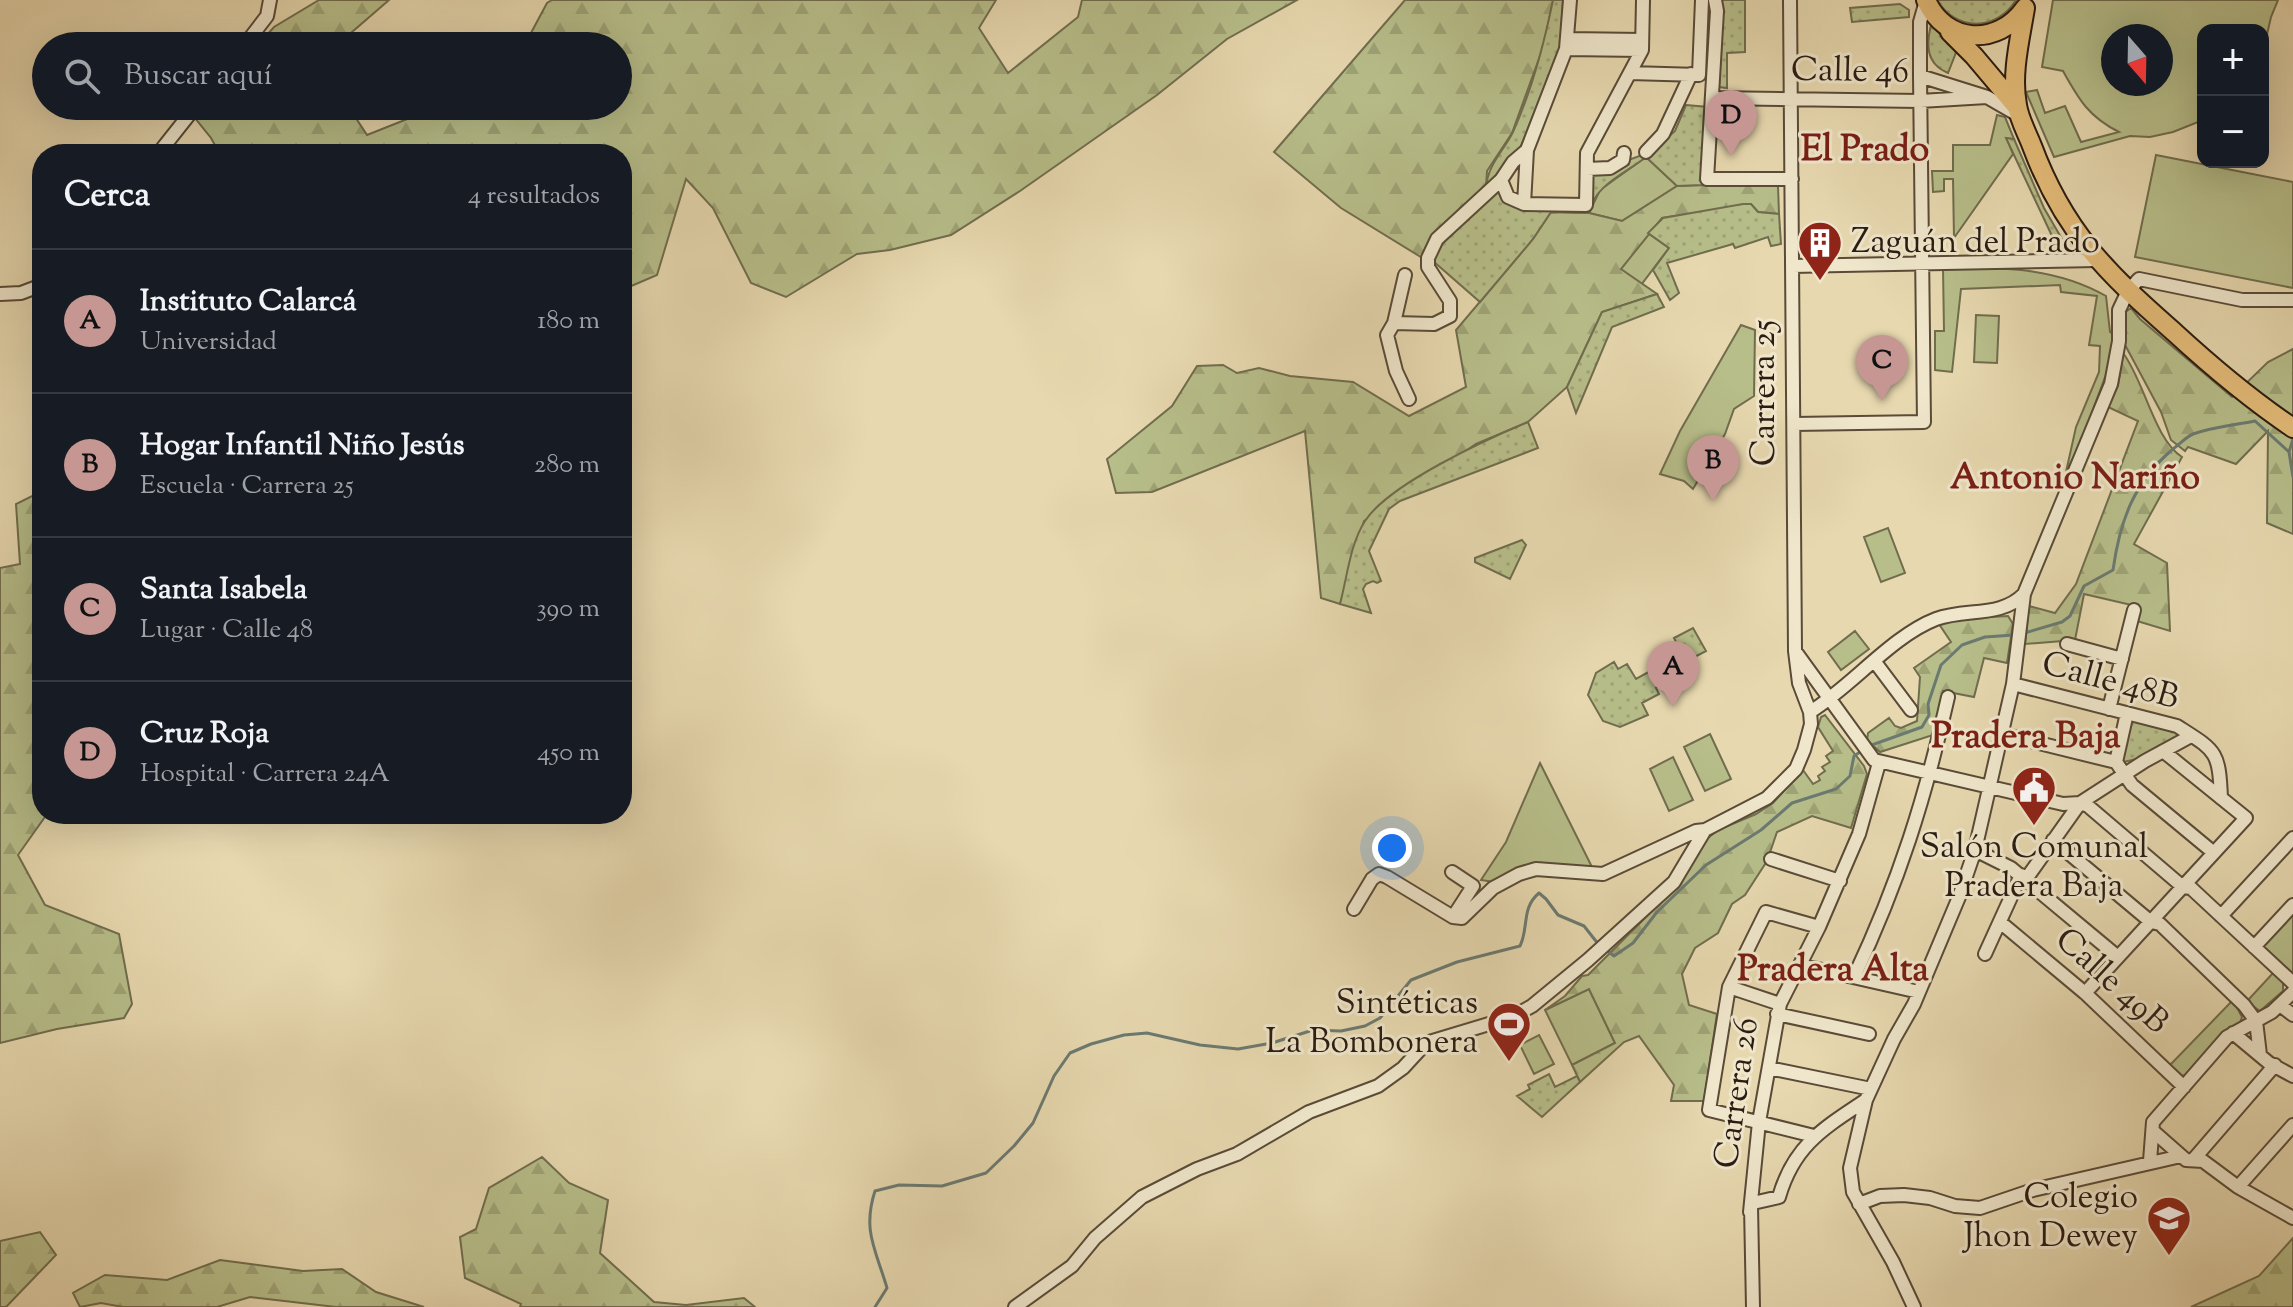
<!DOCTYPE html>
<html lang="es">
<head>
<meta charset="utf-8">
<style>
  :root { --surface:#171b24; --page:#20242c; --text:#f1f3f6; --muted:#9ea1a6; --line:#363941; --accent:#c59692 }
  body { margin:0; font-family:"Sorts Mill Goudy",serif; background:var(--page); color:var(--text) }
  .controls { position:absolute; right:24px; top:24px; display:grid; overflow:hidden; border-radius:16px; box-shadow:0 8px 32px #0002 }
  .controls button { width:72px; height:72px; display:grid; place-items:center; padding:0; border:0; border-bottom:2px solid var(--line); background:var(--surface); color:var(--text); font:40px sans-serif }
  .compass { position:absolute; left:2101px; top:24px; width:72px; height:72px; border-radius:50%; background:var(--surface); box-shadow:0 8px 32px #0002; rotate:160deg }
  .you { position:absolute; left:1392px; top:848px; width:28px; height:28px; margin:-20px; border:6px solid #fff; border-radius:50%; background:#1a73e8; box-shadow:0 0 0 12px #1a73e833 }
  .badge { display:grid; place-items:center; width:52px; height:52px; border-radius:50%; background:var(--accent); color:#111; font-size:26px; font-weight:700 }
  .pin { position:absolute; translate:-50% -66px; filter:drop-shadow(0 2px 4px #0008) }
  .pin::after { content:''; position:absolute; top:42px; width:28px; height:24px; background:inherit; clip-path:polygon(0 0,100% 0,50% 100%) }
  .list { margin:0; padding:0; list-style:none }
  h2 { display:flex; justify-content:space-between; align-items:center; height:104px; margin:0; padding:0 32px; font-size:34px }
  h2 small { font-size:26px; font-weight:400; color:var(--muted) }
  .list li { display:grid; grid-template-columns:52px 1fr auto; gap:24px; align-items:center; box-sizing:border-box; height:144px; padding:0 32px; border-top:2px solid var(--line) }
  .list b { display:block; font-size:30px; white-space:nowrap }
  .list p { margin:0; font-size:26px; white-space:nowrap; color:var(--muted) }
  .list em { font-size:26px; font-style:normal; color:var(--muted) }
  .icon { flex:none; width:44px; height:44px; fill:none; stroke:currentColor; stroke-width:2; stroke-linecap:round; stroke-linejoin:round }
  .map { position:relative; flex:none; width:2293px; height:1307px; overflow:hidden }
  .search { position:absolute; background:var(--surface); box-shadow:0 8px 32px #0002; left:32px; top:32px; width:600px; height:88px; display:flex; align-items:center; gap:20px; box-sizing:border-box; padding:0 28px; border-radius:44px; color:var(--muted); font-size:30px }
  .panel { position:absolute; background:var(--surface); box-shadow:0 8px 32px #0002; left:32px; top:144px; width:600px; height:680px; border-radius:32px }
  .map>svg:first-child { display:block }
  .grass { fill:#b7be8a; stroke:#706d4e; stroke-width:2; fill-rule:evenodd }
  .forest { fill:url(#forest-firs); stroke:#706d4e; stroke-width:2 }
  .park { fill:url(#park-dots); stroke:#706d4e; stroke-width:2 }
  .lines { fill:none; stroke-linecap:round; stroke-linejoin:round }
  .stream { stroke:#6b7a71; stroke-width:3 }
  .minor-casing { stroke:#594b38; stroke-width:16 }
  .highway-casing { stroke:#2a1c11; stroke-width:22 }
  .minor { stroke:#efe6cb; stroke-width:12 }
  .highway { stroke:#e4bc78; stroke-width:18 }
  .labels { text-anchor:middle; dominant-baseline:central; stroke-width:6; stroke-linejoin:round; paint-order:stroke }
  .street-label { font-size:34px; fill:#2a1c11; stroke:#efe6cb }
  .poi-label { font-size:34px; fill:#2a1c11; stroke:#efe6cb; text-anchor:end }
  .neighbourhood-label { font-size:36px; font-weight:bold; fill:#7a1f14; stroke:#efe6cb }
</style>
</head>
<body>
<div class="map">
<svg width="2293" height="1307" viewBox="0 0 2293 1307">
  <defs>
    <pattern id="forest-firs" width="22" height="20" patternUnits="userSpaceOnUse" patternTransform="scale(2)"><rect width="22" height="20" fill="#b7be8a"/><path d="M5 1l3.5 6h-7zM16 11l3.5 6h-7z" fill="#9ea376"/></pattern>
    <pattern id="park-dots" width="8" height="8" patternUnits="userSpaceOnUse" patternTransform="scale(2)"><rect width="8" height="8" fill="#b7be8a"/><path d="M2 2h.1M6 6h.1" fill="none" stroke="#9ea376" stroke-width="1.8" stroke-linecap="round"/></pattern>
  </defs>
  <rect width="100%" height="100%" fill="#e7d8af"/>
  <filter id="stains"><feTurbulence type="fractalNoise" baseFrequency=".0025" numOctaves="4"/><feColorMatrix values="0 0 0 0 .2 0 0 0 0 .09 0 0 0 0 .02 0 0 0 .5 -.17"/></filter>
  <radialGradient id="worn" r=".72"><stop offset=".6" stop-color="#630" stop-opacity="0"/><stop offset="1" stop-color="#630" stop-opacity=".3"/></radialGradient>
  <path class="grass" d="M 2053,0 L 2278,0 L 2271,17 L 2263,52 L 2263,30 L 2203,30 L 2203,120 L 2173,132 L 2150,137 L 2130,136 L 2054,157 L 2026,92 L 2037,90 L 2045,113 L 2065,106 L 2081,142 L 2119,132 C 2089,117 2079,100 2063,71 L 2042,67 ZM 2113,36 L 2161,36 L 2161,84 L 2113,84 Z
    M 1997,115 L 2005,117 L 2014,139 L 2007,139 L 2013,154 L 1954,238 L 1953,179 L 1944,179 L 1944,191 L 1933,192 L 1932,171 L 1953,171 L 1953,145 L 1990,145 Z
    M 2156,155 L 2293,182 L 2293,288 L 2135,257 Z
    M 1646,157 L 1677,186 L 1622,221 L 1589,213 L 1600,190 Z
    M 1648,233 L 1669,248 L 1641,285 L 1620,269 Z
    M 1943,268 C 2001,267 2055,267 2106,296 L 2110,332 L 2113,334 L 2110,364 L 2089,420 L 2088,430 L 2066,472 L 2076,427 L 2099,372 L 2100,346 L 2089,345 L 2097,296 L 2061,292 L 2060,285 L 1961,289 L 1952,372 L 1935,370 L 1935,331 L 1944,331 Z
    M 1976,315 L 1999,316 L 1997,363 L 1974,362 Z
    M 1741,325 L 1755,330 L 1754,396 L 1734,409 L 1725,434 L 1693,489 L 1684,481 L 1660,474 L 1680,431 Z
    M 1888,528 L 1905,573 L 1881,582 L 1864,537 Z
    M 1855,631 L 1869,649 L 1841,670 L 1828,652 Z
    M 1710,734 L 1731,779 L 1705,791 L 1684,747 Z
    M 1673,757 L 1693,800 L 1669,811 L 1650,769 Z
    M 1540,763 L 1594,871 L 1532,863 L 1494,882 L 1481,880 L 1506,842 Z
    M 2293,911 L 2293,973 L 2289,973 L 2261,946 Z
    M 2273,973 L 2283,979 L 2283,991 L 2260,1011 L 2250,1004 L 2249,999 Z
    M 1589,989 L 1615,1043 L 1572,1065 L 1545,1010 Z
    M 2233,1000 L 2242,1017 L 2240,1023 L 2186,1075 L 2181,1076 L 2170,1068 L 2171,1064 Z
    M 1539,1035 L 1554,1064 L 1534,1074 L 1520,1045 Z"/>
  <path class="forest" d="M 319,0 L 389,0 L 344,39 L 344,46 L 257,46 L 274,27 Z
    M 552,0 L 996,0 L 979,28 L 1008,73 L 1078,17 L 1082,0 L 1297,0 L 1227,39 L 1157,95 L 1020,191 L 951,235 L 890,250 L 857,254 L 786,297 L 751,283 L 713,208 L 686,179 L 657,275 L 622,290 L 622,154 L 220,154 L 211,138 L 195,118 L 206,106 L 348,106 L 367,135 L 440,106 L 471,108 L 618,106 L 618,46 L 524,46 L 547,3 Z
    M 1405,0 L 1553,0 L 1544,45 L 1512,133 L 1487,171 L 1486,187 L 1424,259 L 1341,208 L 1274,152 Z
    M 1702,185 L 1778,186 L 1779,214 L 1758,212 L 1751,204 L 1662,218 L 1621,269 L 1657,294 L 1602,312 L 1567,387 L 1528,422 L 1476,444 L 1364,521 L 1340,604 L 1321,598 L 1305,431 L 1152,492 L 1116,493 L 1107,459 L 1172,406 L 1197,366 L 1223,365 L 1237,373 L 1259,368 L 1290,376 L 1353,382 L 1409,416 L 1466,387 L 1456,330 L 1533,239 L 1551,212 L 1589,213 L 1622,221 L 1677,186 Z
    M 2131,308 L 2140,319 L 2232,397 L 2268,362 L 2293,349 L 2293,421 L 2277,427 L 2293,439 L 2293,534 L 2267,523 L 2268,431 L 2236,464 L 2188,447 L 2185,451 L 2171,440 L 2161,412 L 2124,343 L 2124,313 Z
    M 2123,353 C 2144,380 2154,439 2182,457 L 2134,544 L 2167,563 L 2170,631 L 2137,621 L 2140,607 L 2084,594 L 2075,640 L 2025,644 L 2029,606 L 2055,613 L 2076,584 L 2138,421 L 2108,407 L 2118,386 Z
    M 42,491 L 42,814 L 47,814 L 18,855 L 45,905 L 119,934 L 132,1004 L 124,1018 L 57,1029 L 0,1043 L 0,568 L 20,564 L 16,504 Z
    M 2008,616 L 2013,624 L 2007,663 L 1984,658 L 1974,697 L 1943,691 L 1933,735 L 1880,752 L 1867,740 L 1868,733 L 1889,718 L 1895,726 L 1901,728 L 1917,721 L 1920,677 L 1914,668 L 1951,642 L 1939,624 L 1957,619 Z
    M 1825,715 L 1864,766 L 1867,774 L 1851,828 L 1812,816 L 1777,832 L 1767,861 L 1745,895 L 1732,904 L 1718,933 L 1695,948 L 1682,974 L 1689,1005 L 1717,1014 L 1704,1101 L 1671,1101 L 1674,1085 L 1639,1036 L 1624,1042 L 1580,1082 L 1572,1065 L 1615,1043 L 1589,989 L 1545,1010 L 1565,996 L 1582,976 L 1588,975 L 1680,883 L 1703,842 L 1718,830 L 1756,814 L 1773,803 L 1803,770 L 1813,784 L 1820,780 L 1818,776 L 1825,771 L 1822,767 L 1830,762 L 1826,756 L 1833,751 L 1818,727 L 1821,717 Z
    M 542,1157 L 569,1183 L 608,1200 L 600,1253 L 654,1302 L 686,1305 L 744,1298 L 755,1307 L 520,1307 L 521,1304 L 465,1278 L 460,1237 L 476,1229 L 489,1188 Z
    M 40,1232 L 56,1255 L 6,1307 L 0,1307 L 0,1241 Z
    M 2293,1238 L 2293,1307 L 2191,1307 L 2259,1276 Z
    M 220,1260 L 303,1271 L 342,1269 L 376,1292 L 424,1307 L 336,1307 L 250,1297 L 217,1307 L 123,1307 L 101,1303 L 80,1307 L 73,1293 L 105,1275 L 167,1280 Z"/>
  <path class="park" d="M 1553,0 L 1563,0 L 1560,48 L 1521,146 L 1486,187 C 1488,164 1503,152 1513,132 C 1532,90 1544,44 1553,0 Z
    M 1720,0 L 1745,0 L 1745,52 L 1727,53 L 1727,88 L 1719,87 L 1722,9 Z
    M 1937,0 L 2016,0 C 1997,31 1956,32 1937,0 Z
    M 1900,4 L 1909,10 L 1909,17 L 1852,22 L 1850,8 Z
    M 1931,25 L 1957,50 L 1948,73 C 1926,64 1926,45 1931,25 Z
    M 1686,105 L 1708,107 L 1702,185 L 1677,186 L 1646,157 C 1626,173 1593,186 1589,213 L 1551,212 L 1533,239 L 1480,302 L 1433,261 L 1433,253 L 1498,188 L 1504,199 L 1588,209 L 1590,174 L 1642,155 L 1646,157 L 1675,131 Z
    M 2006,138 L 2014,139 L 2044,208 L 2069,251 L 2067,253 L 2060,253 Z
    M 1743,204 L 1751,204 L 1758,212 L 1779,214 L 1781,244 L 1771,246 L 1768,237 L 1735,248 L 1733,244 L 1667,263 L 1679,293 L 1670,300 L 1653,270 L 1669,248 L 1648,233 L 1663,218 Z
    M 1657,294 L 1664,307 L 1612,327 L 1576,413 L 1567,387 L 1602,312 Z
    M 1528,422 L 1538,448 L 1400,501 L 1389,509 L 1369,551 L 1381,581 L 1377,583 L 1373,581 L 1366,584 L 1363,589 L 1371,613 L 1340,604 C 1347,578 1350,544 1365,521 C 1389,484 1487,439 1528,422 Z
    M 1522,540 L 1526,545 L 1510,579 L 1475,562 L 1475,558 Z
    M 1693,628 L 1706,651 L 1666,672 L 1670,680 L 1656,688 L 1659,694 L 1642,703 L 1648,715 L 1620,727 L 1603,721 L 1588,695 L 1596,673 L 1614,662 L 1618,669 L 1627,664 L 1636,679 L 1656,668 L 1651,657 L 1655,661 L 1679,648 L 1674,638 Z
    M 2134,719 L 2177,730 L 2178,736 L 2142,758 L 2123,762 L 2121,757 L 2131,721 Z
    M 1549,1074 L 1555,1087 L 1577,1076 L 1580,1082 L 1542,1117 L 1517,1096 L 1530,1089 L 1528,1085 Z"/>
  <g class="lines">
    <path class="stream" d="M 2293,439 L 2289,452 L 2293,477
      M 2021,634 L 2062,622 L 2070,616 L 2084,586 L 2113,570 C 2120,520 2134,482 2173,449 C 2180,444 2186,437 2193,434 C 2213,427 2235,425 2255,421 L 2289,452
      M 1869,746 L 1922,727 L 1929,715 L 1928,704 L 1941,665 L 1962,645 L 1985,637 L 2014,635
      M 1605,949 L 1614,956 L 1633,943 L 1657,912 L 1706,865 L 1761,830 L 1792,803 L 1836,789 L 1850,776 L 1854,756 L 1863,750
      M 875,1307 L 887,1288 C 876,1250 862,1231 875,1191 L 899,1185 L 942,1186 L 986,1173 L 1014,1146 L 1033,1123 L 1054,1076 L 1070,1053 L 1091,1044 L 1124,1035 L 1147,1033 L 1200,1045 L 1238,1049 L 1272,1043 L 1313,1030 L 1341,1031 L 1365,1026 L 1380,1018 L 1411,980 L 1457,962 L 1520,946 C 1529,928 1521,908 1539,893 L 1546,899 L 1558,915 L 1584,926 L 1599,945"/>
    <g class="minor-casing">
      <path id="minor" d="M 1715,0 L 1717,11 L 1707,179 L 1792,179
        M 1567,39 L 1642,40
        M 244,46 L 267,16 L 270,0
        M 1566,49 L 1642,50
        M 1630,73 L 1699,75 L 1702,0
        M 1920,76 L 1987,97 L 2020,116
        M 1713,98 L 1920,101 L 1987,97
        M 1527,150 L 1513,162 L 1501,180 L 1508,197 L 1524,204 L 1586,205 L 1587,153 L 1642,50 L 1643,0
        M 1646,152 L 1663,134 L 1691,74
        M 158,154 L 196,106
        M 1587,169 L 1610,168 L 1623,160 L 1624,153
        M 1524,204 L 1527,150 L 1566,49 L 1570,0
        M 1792,266 L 2097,260
        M 0,294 L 21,293 L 42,285
        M 1394,323 L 1405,275
        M 1409,399 L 1396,371 L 1387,335 L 1394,323 L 1434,324 L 1450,316 L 1450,301 L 1428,267 L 1428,258 L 1437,239 L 1501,180
        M 1794,424 L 1924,422 L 1920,76 L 1920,22 L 1926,1
        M 2067,644 L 2122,659
        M 1795,651 L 1874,760 L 2063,804 L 2080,803 L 2088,806 L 2183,887 L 2191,888 L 2293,983
        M 1875,662 L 1911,710
        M 2013,684 L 2177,726 C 2216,751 2219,750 2221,798
        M 2109,709 L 2134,610
        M 1810,712 C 1852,686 1892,636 1936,619 C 1966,608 2001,618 2024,594
        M 2127,713 L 2116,762 L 2132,785 L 2214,853
        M 2002,734 L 2116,762
        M 2053,840 L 2151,922 L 2160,924 L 2244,1005 L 2256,1021 L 2260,1055
        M 1975,850 L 2011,868 L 2118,957
        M 1771,859 L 1840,881
        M 1452,872 L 1473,886 L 1453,917
        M 2026,879 L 2080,803 L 2145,761 L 2191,736
        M 1354,909 L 1372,879 L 1379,874 L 1387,877 L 1453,917 L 1462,918 L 1493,888 L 1519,874 L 1536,869 L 1603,874 L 1696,831 L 1705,830
        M 2221,916 L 2293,838
        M 2000,922 L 2085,993 L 2184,1087
        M 2254,947 L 2293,905
        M 1985,954 L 2021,875
        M 1800,965 L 1919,992
        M 1854,977 C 1899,882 1925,799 1948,697
        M 1729,987 L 1780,1004
        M 2085,993 L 2246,818 L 2163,751
        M 2280,1005 L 2293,1015
        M 1777,1014 L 1869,1034
        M 2233,1033 L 2269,1063 L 2293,1076
        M 1769,1068 L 1871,1089
        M 2153,1131 L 2186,1160 L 2203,1161 L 2238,1187 L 2293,1218
        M 1814,1136 L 1709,1110 L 1729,987 L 1766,912 L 1819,927
        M 2193,1160 L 2275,1065
        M 2150,1161 L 2153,1122 L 2227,1037 L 2272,1012 L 2293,992
        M 2238,1187 L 2293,1125
        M 1859,1204 L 1880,1196 L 1904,1195 L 1930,1198 L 1955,1206 L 1980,1208 L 2033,1190 L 2181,1156
        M 1750,1212 L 1759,1122 L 1780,1004 L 1819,927 L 1859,834 L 1879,763
        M 1015,1307 L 1072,1266 L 1095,1238 L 1142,1197 L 1197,1169 L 1237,1154 L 1309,1112 L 1378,1086 L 1403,1068 L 1426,1043 L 1512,1017 L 1532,1006 L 1588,960 L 1674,882 L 1705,830 L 1767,798 L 1796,769 L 1804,750 L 1811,724 L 1810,712 L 1799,683 L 1795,651 L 1790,0
        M 1753,1307 L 1751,1206 L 1753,1203 L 1779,1197 C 1794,1145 1824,1128 1866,1100
        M 1914,1307 L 1893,1262 L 1853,1192 L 1850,1168 L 1866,1100 L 1894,1039 L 1914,1004 L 1959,897 L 1975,850 L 2013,684 L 2024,594 L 2111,384 L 2119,341 L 2119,310 L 2128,291 L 2139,279 L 2242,300 L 2293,300"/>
    </g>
    <g class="highway-casing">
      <path id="highway" d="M 1926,0 C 1945,44 1998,47 2025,8
        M 2025,8 C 2020,39 2011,74 2017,105 C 2019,119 2027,133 2032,146 C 2064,232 2107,273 2174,332 C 2212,367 2250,399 2293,428
        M 1950,32 L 1974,56 L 2017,107"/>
    </g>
    <use href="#minor" class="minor"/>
    <use href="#highway" class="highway"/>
  </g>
  <defs>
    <g id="building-pin" transform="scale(2.3)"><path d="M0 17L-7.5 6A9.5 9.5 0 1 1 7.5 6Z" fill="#8f2418" stroke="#efe6cb"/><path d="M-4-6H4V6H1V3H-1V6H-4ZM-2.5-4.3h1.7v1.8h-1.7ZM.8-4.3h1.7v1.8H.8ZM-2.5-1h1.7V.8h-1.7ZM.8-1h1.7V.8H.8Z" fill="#fff"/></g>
    <g id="civic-pin" transform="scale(2.3)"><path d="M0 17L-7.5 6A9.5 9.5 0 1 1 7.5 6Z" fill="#8f2418" stroke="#efe6cb"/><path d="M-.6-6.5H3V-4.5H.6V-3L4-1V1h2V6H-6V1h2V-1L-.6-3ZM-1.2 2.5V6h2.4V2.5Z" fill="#fff"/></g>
    <g id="stadium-pin" transform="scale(2.3)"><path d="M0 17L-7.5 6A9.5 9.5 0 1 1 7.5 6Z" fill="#8f2418" stroke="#efe6cb"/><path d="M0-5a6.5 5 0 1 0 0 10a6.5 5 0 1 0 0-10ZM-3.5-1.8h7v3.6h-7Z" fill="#fff"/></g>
    <g id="school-pin" transform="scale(2.3)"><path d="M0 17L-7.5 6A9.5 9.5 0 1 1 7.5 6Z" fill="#8f2418" stroke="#efe6cb"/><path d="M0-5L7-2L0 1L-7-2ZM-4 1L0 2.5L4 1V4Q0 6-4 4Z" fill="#fff"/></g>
  </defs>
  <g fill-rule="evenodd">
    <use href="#building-pin" x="1820" y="243"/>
    <use href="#civic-pin" x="2034" y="788"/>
    <use href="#stadium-pin" x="1509" y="1024"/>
    <use href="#school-pin" x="2169" y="1218"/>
  </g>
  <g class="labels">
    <g class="street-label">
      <text transform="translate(1850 72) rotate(1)">Calle 46</text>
      <text transform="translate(1765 393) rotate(-90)">Carrera 25</text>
      <text transform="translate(2110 682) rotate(15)">Calle 48B</text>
      <text transform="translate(2111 982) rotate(42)">Calle 49B</text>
      <text transform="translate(1738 1093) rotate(-82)">Carrera 26</text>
    </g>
    <g class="poi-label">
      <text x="1851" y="243" text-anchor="start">Zaguán del Prado</text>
      <text x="2034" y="848" text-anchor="middle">Salón Comunal<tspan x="2034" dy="39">Pradera Baja</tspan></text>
      <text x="1478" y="1004">Sintéticas<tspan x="1478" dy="39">La Bombonera</tspan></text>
      <text x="2138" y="1198">Colegio<tspan x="2138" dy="39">Jhon Dewey</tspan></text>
    </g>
    <g class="neighbourhood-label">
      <text x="1865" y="151">El Prado</text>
      <text x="2075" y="479">Antonio Nariño</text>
      <text x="2026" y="738">Pradera Baja</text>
      <text x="1833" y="971">Pradera Alta</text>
    </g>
  </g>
  <rect width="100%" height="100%" filter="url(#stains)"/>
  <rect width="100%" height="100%" fill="url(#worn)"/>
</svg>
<div class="controls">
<button>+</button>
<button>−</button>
</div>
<svg class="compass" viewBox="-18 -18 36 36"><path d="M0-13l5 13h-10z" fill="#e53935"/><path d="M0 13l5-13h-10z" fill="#9ea1a6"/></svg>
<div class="you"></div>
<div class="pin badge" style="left:1673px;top:707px">A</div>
<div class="pin badge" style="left:1713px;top:501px">B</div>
<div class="pin badge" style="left:1882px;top:401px">C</div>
<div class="pin badge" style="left:1731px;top:156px">D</div>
<div class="search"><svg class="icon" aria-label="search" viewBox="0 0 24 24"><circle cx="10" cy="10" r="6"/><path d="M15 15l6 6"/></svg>Buscar aquí</div>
<section class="panel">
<h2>Cerca<small>4 resultados</small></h2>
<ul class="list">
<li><span class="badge">A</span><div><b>Instituto Calarcá</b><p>Universidad</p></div><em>180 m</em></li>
<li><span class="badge">B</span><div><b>Hogar Infantil Niño Jesús</b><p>Escuela · Carrera 25</p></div><em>280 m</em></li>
<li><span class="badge">C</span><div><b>Santa Isabela</b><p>Lugar · Calle 48</p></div><em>390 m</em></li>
<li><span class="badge">D</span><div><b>Cruz Roja</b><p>Hospital · Carrera 24A</p></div><em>450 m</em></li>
</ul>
</section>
</div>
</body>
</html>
